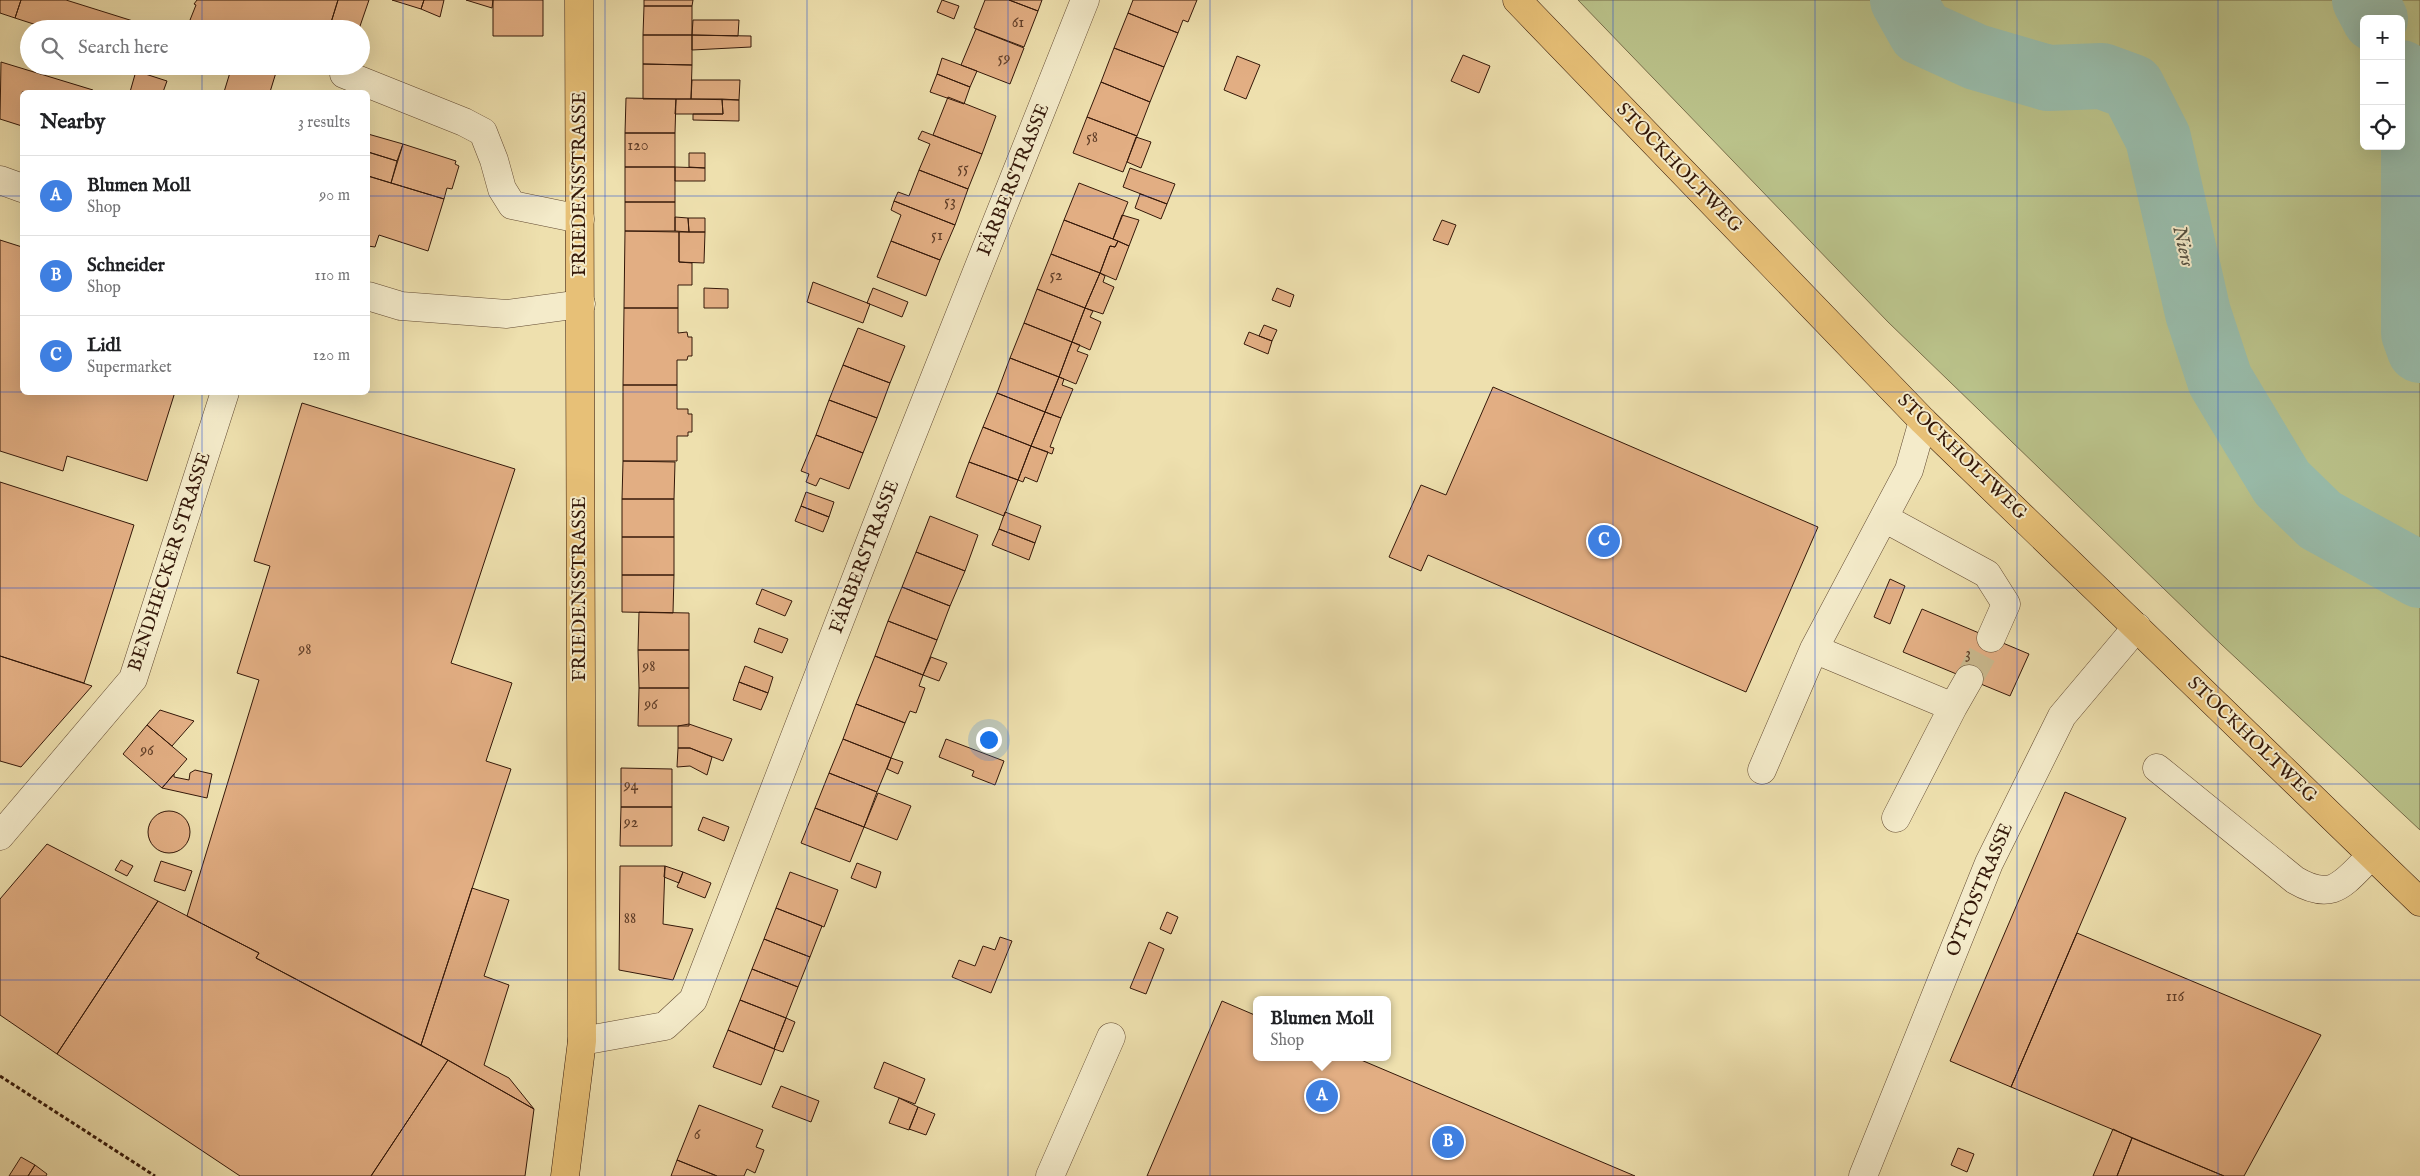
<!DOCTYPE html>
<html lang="en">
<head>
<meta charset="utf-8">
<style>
  :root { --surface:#fff; --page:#f2f2f2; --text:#202124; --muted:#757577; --line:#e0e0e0; --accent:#0f766e }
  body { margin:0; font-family:"IM FELL English",serif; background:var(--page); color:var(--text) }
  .controls { position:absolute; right:15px; top:15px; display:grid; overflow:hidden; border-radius:8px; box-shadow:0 5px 20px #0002 }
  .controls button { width:45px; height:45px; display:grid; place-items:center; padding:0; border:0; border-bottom:1px solid var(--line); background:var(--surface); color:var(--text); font:25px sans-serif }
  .you { position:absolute; left:988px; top:739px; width:18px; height:18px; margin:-12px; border:4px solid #fff; border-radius:50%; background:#1a73e8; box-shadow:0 0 0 8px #1a73e833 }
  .badge { display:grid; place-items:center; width:32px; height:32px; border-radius:50%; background:var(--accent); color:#fff; font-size:16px; font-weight:700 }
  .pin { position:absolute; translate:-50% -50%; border:2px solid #fff; box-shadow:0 1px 5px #0006 }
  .popup { position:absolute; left:1253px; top:996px; width:138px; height:65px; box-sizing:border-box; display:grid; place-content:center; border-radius:8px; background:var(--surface); filter:drop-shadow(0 1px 4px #0005); font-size:16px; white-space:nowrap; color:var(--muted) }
  .popup b { font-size:19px; color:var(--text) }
  .popup::after { content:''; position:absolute; left:50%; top:100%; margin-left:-10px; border:10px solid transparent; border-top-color:var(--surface) }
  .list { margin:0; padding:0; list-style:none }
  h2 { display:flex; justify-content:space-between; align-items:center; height:65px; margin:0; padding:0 20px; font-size:21px }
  h2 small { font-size:16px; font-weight:400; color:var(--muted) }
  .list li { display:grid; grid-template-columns:32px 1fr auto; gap:15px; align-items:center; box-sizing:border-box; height:80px; padding:0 20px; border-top:1px solid var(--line) }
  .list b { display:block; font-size:19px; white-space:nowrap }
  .list p { margin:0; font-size:16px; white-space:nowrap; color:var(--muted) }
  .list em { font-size:16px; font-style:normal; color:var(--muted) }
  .icon { flex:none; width:28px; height:28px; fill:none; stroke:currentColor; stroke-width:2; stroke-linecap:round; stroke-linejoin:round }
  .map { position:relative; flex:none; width:2420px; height:1176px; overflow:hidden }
  .search { position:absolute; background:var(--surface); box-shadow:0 5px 20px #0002; left:20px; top:20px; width:350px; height:55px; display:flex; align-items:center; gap:12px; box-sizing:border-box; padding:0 18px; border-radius:28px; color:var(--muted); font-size:19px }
  .panel { position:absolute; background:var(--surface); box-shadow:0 5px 20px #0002; left:20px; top:90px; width:350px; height:305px; border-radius:8px }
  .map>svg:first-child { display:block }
  .green { fill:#bac28a; stroke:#776d4a; fill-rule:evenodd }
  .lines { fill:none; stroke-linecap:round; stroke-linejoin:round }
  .river { stroke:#99bdac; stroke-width:66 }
  .building { fill:#e2ae83; stroke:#341809 }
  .minor-tunnel { stroke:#c9b88d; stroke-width:28; stroke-dasharray:28 14; stroke-linecap:butt }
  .minor-casing { stroke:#624a32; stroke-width:29 }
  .major-casing { stroke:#341809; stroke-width:29 }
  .path { stroke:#341809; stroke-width:3; stroke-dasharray:4 2.5; stroke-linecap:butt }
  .minor { stroke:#f4ebca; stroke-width:28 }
  .major { stroke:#e7c077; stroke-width:28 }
  .grid { fill:none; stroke:#1d4ed8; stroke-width:1; stroke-opacity:0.55 }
  .labels { text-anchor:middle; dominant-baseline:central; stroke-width:4; stroke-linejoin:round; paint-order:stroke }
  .number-label { font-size:16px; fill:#603e28 }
  .street-label { font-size:19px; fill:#341809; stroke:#f4ebca }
  .water-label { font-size:20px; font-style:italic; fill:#575242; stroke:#f4ebca }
</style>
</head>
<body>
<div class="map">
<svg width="2420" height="1176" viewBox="0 0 2420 1176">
  <rect width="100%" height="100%" fill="#eee0ae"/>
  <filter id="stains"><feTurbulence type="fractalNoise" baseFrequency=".004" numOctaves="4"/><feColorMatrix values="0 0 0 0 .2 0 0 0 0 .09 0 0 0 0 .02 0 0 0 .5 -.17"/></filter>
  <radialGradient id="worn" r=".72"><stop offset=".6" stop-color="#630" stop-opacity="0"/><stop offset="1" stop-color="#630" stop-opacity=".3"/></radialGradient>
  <path class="green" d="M 1578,0 L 2420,0 L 2420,830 L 2222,645 L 1888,322 ZM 2364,19 L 2401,19 L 2401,146 L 2364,146 Z"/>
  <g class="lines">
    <path class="river" d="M 1903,0 L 1921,32 L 1976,57 L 2048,78 L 2102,76 L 2132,87 L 2158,138 L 2198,313 L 2220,380 L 2282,483 L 2320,520 L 2420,575
      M 2365,0 L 2375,19
      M 2401,73 L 2414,98 L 2414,333 L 2420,350"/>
  </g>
  <path class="building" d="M 0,0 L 21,0 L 15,18 L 0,13 Z
    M 21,0 L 66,0 L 133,21 L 131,29 L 49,29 L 15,18 Z
    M 197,0 L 338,0 L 329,29 L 217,29 L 190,20 L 196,5 L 194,4 Z
    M 338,0 L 369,0 L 359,29 L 329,29 Z
    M 392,0 L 424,0 L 421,9 Z
    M 424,0 L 444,0 L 440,17 L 421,9 Z
    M 466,0 L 493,0 L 492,8 Z
    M 493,0 L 543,0 L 543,36 L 493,36 Z
    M 644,0 L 693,0 L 692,6 L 644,6 Z
    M 942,0 L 959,6 L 954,19 L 937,12 Z
    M 985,0 L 1009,0 L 1038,11 L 1024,47 L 974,28 Z
    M 1009,0 L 1042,0 L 1038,11 Z
    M 1133,0 L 1197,0 L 1188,22 L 1183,20 L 1178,33 L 1128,13 Z
    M 644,6 L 692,6 L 692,35 L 643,35 Z
    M 1128,13 L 1178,33 L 1164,67 L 1114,48 Z
    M 693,20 L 739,20 L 738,36 L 692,35 Z
    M 976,29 L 1024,48 L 1010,84 L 961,65 Z
    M 643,35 L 692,35 L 692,65 L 643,64 Z
    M 692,35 L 751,36 L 751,47 L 692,50 Z
    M 1114,48 L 1164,67 L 1150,102 L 1101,82 Z
    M 1463,55 L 1490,66 L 1479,93 L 1451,81 Z
    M 1237,56 L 1260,65 L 1246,99 L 1224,90 Z
    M 942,58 L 977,71 L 970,87 L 937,74 Z
    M 1,62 L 93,90 L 92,92 L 22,92 L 22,126 L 0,119 Z
    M 643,64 L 692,65 L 691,99 L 643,99 Z
    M 232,66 L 278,66 L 270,92 L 224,92 Z
    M 136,71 L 167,81 L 163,92 L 130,92 Z
    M 937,74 L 970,87 L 964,104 L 930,92 Z
    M 692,80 L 740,80 L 739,100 L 691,99 Z
    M 1101,82 L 1150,102 L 1137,136 L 1087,117 Z
    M 948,97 L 996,116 L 982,154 L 933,135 Z
    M 626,98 L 676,99 L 675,133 L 625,133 Z
    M 676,99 L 722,99 L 723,114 L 675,114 Z
    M 722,99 L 739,100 L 739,121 L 693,120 L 693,114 L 723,114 Z
    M 1087,117 L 1137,136 L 1123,172 L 1073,153 Z
    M 922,131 L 982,154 L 968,189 L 919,170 L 930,144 L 918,139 Z
    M 625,133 L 675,133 L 675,167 L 625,167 Z
    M 368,134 L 403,144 L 397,161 L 368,152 Z
    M 1136,137 L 1151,142 L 1141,168 L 1127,162 Z
    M 403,144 L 456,161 L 455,164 L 459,166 L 452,189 L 447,188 L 444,199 L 391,183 Z
    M 368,152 L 397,161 L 391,183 L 368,176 Z
    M 689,153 L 705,153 L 705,168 L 689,167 Z
    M 625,167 L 675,167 L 675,202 L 625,202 Z
    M 675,167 L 705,168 L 705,181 L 675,181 Z
    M 1130,168 L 1175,184 L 1167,204 L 1123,187 Z
    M 919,170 L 968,189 L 955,225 L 894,201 L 898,192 L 909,196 Z
    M 368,176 L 444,199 L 428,251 L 379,235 L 375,247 L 368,246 Z
    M 1079,183 L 1128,202 L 1113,239 L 1064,220 Z
    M 1140,194 L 1167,204 L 1161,219 L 1135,208 Z
    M 894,201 L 955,225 L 940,260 L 891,241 L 901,215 L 891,210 Z
    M 625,202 L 675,202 L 675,231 L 625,231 Z
    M 1122,215 L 1139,220 L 1129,246 L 1113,239 Z
    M 675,217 L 688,218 L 689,232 L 675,231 Z
    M 688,218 L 705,218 L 705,232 L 689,232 Z
    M 1064,220 L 1118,241 L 1115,247 L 1110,246 L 1100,273 L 1051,254 Z
    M 1442,220 L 1456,225 L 1448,245 L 1433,240 Z
    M 625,231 L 679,232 L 679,262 L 692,263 L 692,285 L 678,285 L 678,308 L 624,308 Z
    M 679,232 L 705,232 L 704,263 L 679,262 Z
    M 0,240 L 22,247 L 22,392 L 175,392 L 147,481 L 67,456 L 63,471 L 0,451 Z
    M 891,241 L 940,260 L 926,296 L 877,277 Z
    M 1118,241 L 1129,246 L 1116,280 L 1100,273 L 1110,246 L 1115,247 Z
    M 1051,254 L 1100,273 L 1085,308 L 1037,289 Z
    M 1100,273 L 1105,276 L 1103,282 L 1114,287 L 1103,314 L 1085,308 Z
    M 813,282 L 870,304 L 863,323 L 807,302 Z
    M 704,288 L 728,289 L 728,308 L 704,308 Z
    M 873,288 L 908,302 L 902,317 L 867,303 Z
    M 1277,288 L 1294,295 L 1290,307 L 1272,300 Z
    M 1037,289 L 1085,308 L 1072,342 L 1024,323 Z
    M 624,308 L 678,308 L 678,333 L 687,332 L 688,337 L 692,337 L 692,356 L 688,356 L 687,360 L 677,360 L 677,385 L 623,385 Z
    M 1085,308 L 1093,311 L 1090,317 L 1101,322 L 1090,350 L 1072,342 Z
    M 1024,323 L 1072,342 L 1059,377 L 1010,358 Z
    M 1264,325 L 1277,330 L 1272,341 L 1259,336 Z
    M 858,328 L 905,346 L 890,383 L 843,365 Z
    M 1249,332 L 1272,341 L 1268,354 L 1244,344 Z
    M 1072,342 L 1080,345 L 1077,351 L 1088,355 L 1076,384 L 1059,377 Z
    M 1010,358 L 1059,377 L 1045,412 L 997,393 Z
    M 843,365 L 890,383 L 877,418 L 829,400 Z
    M 1059,377 L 1064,379 L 1062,385 L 1073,389 L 1061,418 L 1045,412 Z
    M 623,385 L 677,385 L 677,409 L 688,409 L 688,414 L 692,414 L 692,432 L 688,432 L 688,436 L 677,436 L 677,461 L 623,461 Z
    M 1493,387 L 1818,527 L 1746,692 L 1428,555 L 1421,571 L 1389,557 L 1421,485 L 1446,495 Z
    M 997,393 L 1045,412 L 1031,446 L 983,427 Z
    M 829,400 L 877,418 L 863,453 L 816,435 Z
    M 302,403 L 515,469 L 451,663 L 512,683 L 486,761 L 511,769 L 421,1045 L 256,958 L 259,953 L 187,916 L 259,680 L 237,673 L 270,566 L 254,561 Z
    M 1045,412 L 1061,418 L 1050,447 L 1054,448 L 1052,454 L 1031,446 Z
    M 983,427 L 1031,446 L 1018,480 L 969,462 Z
    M 816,435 L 863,453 L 849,489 L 820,478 L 816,486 L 806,482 L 809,474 L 801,471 Z
    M 1031,446 L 1048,452 L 1037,482 L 1025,477 L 1023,482 L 1018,480 Z
    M 623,461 L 675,462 L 674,499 L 622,499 Z
    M 969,462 L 1018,480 L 1004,516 L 956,497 Z
    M 0,482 L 134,525 L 84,683 L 0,656 Z
    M 806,492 L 834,502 L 829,517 L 801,506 Z
    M 622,499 L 674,499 L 674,537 L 622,537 Z
    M 801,506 L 829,517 L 823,532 L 795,521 Z
    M 1005,512 L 1041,526 L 1035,543 L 999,529 Z
    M 930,516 L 978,535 L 965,571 L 916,552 Z
    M 999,529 L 1035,543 L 1029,560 L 992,545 Z
    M 622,537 L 674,537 L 674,575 L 622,575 Z
    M 916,552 L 965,571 L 950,606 L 902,587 Z
    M 622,575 L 674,575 L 673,613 L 622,612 Z
    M 1890,579 L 1905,586 L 1890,624 L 1874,617 Z
    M 902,587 L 950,606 L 937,640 L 888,621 Z
    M 762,589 L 792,601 L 785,616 L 756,604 Z
    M 1922,609 L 2029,654 L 2010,696 L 1903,652 Z
    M 639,612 L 689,613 L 689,650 L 638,650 Z
    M 888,621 L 937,640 L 923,675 L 875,656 Z
    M 759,628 L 788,639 L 782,653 L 754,642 Z
    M 638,650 L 689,650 L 689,688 L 639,688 Z
    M 0,656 L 92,686 L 21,767 L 0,761 Z
    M 875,656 L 923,675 L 919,686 L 925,688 L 916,713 L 910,711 L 905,723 L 856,704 Z
    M 931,657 L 947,663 L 939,681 L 923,675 Z
    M 745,666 L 773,677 L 768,693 L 739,682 Z
    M 739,682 L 768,693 L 761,710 L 733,700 Z
    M 639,688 L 689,688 L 689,726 L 638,726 Z
    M 856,704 L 905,723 L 891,758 L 843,739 Z
    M 160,710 L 194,721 L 172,746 L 147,725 Z
    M 689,724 L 732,739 L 723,761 L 690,748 L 678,748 L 678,726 Z
    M 147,725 L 187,759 L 162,788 L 123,754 Z
    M 843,739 L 891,758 L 877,792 L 829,773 Z
    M 946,739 L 1004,761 L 995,785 L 972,776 L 974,771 L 939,757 Z
    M 678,748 L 690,748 L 712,757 L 707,775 L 690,766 L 677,767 Z
    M 891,758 L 903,762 L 898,774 L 887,769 Z
    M 621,768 L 672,769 L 672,807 L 621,807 Z
    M 195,770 L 212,774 L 207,798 L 162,788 L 174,774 L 174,777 L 189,780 L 190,773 Z
    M 829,773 L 877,792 L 864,827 L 815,808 Z
    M 2065,792 L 2126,818 L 2011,1087 L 1950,1061 Z
    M 878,793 L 911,806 L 897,840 L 864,827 Z
    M 621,807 L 672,807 L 672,846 L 620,846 Z
    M 815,808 L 864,827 L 850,862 L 801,843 Z
    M148 832a21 21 0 1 1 42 0a21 21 0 1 1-42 0Z
    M 703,817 L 729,827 L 724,841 L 698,830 Z
    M 47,844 L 158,901 L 57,1054 L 0,1015 L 0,899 Z
    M 121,860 L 133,866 L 127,876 L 115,870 Z
    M 161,861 L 192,871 L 185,891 L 154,881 Z
    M 857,863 L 881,872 L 876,888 L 851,878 Z
    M 620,866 L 665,866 L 663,924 L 693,929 L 673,980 L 619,970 Z
    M 665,866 L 683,872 L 679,883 L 664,877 Z
    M 683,872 L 711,883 L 705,898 L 677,887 Z
    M 790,872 L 838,890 L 824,927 L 776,908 Z
    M 472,888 L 509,900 L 484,976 L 509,985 L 484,1065 L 509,1078 L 534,1109 L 421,1045 Z
    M 158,901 L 259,953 L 256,958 L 448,1060 L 371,1176 L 240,1176 L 57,1054 Z
    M 776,908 L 822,926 L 810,957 L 764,939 Z
    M 1167,912 L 1178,917 L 1171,934 L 1160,929 Z
    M 2077,933 L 2321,1035 L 2244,1176 L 2224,1176 L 2011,1087 Z
    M 1000,937 L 1012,941 L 991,993 L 952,977 L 959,960 L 975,966 L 983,946 L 995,950 Z
    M 764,939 L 810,957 L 798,987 L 752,969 Z
    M 1149,942 L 1164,949 L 1146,994 L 1130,988 Z
    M 752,969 L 798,987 L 786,1018 L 740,1000 Z
    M 740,1000 L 786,1018 L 774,1049 L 728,1030 Z
    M 1222,1001 L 1257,1016 L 1257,1057 L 1354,1057 L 1635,1176 L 1147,1176 Z
    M 786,1018 L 795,1022 L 783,1052 L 774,1049 Z
    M 728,1030 L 775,1049 L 761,1085 L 713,1067 Z
    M 448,1060 L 534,1109 L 525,1176 L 371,1176 Z
    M 884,1062 L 925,1079 L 915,1104 L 874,1088 Z
    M 781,1086 L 819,1101 L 811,1122 L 772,1107 Z
    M 899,1098 L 918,1107 L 909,1130 L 889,1123 Z
    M 699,1105 L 763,1130 L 756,1147 L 764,1150 L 755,1173 L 747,1169 L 744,1176 L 717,1176 L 677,1160 Z
    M 918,1107 L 935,1114 L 926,1135 L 909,1129 Z
    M 2113,1129 L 2132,1138 L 2117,1176 L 2093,1176 Z
    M 2132,1138 L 2224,1176 L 2117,1176 Z
    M 1958,1148 L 1974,1154 L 1967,1172 L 1951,1165 Z
    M 21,1157 L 35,1165 L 28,1176 L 9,1176 Z
    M 677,1160 L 717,1176 L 671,1176 Z
    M 35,1165 L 47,1174 L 46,1176 L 28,1176 Z"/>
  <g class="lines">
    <path class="minor-tunnel" d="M 1969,679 L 1991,638"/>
    <g class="minor-casing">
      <path id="minor" d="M 344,74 L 464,122 L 483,132 L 494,160 L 502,189 L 512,205 L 580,219
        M 0,180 L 22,188
        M 368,296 L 401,306 L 507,314 L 581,304
        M 1884,518 L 1987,574 L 2006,604 L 1991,638
        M 1814,649 L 1953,707 L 1969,679
        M 2157,768 L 2295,880 C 2334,903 2344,882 2371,856
        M 1762,770 L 1814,649 L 1909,470 L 1923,421
        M 1896,818 L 1953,707
        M 0,836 L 133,679 L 225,392
        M 582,1041 L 665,1026 L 693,1000 L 898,470 L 1085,0
        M 1050,1176 L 1111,1037
        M 1863,1176 L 1989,863 L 2062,716 L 2137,627"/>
    </g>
    <g class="major-casing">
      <path id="major" d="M 1517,0 L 1923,421 L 2420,902
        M 565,1176 L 582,1041 L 579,0"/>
    </g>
    <path class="path" d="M 0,1076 L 155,1176"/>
    <use href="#minor" class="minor"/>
    <use href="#major" class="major"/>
  </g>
  <path class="grid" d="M 202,0 L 202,29M 403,0 L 403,1176M 605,0 L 605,1176M 807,0 L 807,1176M 1008,0 L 1008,1176M 1210,0 L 1210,1176M 1412,0 L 1412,1176M 1613,0 L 1613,1176M 1815,0 L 1815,1176M 2017,0 L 2017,1176M 2218,0 L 2218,1176M 202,66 L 202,92M 0,196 L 22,196M 368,196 L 2420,196M 0,392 L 22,392M 202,392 L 202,1176M 368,392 L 2420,392M 0,588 L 2420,588M 0,784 L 2420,784M 0,980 L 2420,980"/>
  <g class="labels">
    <g class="number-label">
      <text x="1018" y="23">61</text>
      <text x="1004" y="59">59</text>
      <text x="1092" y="138">58</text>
      <text x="638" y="146">120</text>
      <text x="963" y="169">55</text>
      <text x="950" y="202">53</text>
      <text x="937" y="236">51</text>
      <text x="1056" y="276">52</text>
      <text x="305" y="650">98</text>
      <text x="1968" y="654">3</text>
      <text x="649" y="667">98</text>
      <text x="651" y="705">96</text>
      <text x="147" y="751">96</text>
      <text x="631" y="786">94</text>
      <text x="631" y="823">92</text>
      <text x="630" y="919">88</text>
      <text x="2175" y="997">116</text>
      <text x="697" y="1135">6</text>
    </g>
    <g class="street-label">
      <text transform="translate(1679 168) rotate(46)">STOCKHOLTWEG</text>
      <text transform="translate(1014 180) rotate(-68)">FÄRBERSTRASSE</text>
      <text transform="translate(580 184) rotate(-90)">FRIEDENSSTRASSE</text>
      <text transform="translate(1962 457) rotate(44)">STOCKHOLTWEG</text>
      <text transform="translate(865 557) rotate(-69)">FÄRBERSTRASSE</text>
      <text transform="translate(170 562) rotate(-72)">BENDHECKER STRASSE</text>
      <text transform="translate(580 589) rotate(-90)">FRIEDENSSTRASSE</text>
      <text transform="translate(2252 740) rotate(44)">STOCKHOLTWEG</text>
      <text transform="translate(1980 890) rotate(-67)">OTTOSTRASSE</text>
    </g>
    <g class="water-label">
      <text transform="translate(2183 246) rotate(77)">Niers</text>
    </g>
  </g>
  <rect width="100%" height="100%" filter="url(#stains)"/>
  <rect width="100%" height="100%" fill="url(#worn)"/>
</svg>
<div class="controls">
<button>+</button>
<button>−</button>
<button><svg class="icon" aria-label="locate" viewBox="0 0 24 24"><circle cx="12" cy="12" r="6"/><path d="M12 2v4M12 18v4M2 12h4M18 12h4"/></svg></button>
</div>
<div class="you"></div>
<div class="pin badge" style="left:1322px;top:1096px;background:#3f7fe0">A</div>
<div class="popup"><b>Blumen Moll</b>Shop</div>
<div class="pin badge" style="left:1448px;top:1142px;background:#3f7fe0">B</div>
<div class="pin badge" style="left:1604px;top:541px;background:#3f7fe0">C</div>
<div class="search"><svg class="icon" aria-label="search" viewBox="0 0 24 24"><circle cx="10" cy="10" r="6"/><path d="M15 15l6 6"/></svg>Search here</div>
<section class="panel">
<h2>Nearby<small>3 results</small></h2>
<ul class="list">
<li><span class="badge" style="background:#3f7fe0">A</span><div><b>Blumen Moll</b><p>Shop</p></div><em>90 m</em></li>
<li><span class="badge" style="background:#3f7fe0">B</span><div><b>Schneider</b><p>Shop</p></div><em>110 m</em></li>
<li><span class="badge" style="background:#3f7fe0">C</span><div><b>Lidl</b><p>Supermarket</p></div><em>120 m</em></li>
</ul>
</section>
</div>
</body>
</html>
